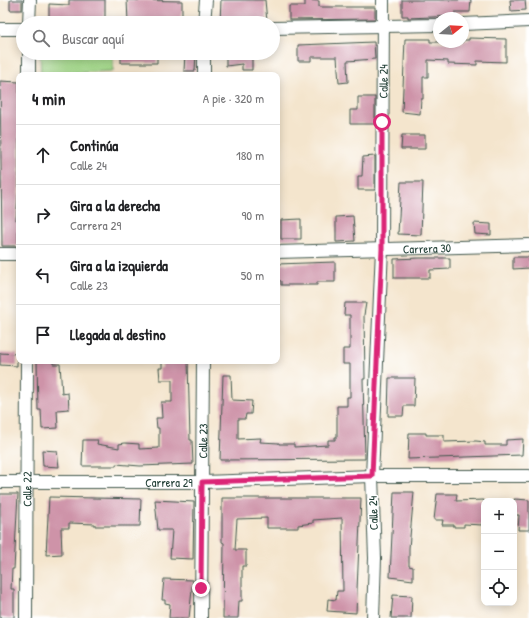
<!DOCTYPE html>
<html lang="es">
<head>
<meta charset="utf-8">
<style>
  :root { --surface:#fff; --page:#f2f2f2; --text:#202124; --muted:#757577; --line:#e0e0e0 }
  body { margin:0; font-family:"Patrick Hand",sans-serif; background:var(--page); color:var(--text) }
  .controls { position:absolute; right:12px; bottom:12px; display:grid; overflow:hidden; border-radius:8px; box-shadow:0 2px 10px #0003 }
  .controls button { width:36px; height:36px; display:grid; place-items:center; padding:0; border:0; border-bottom:1px solid var(--line); background:var(--surface); color:var(--text); font:20px sans-serif }
  .compass { position:absolute; left:433px; top:12px; width:36px; height:36px; border-radius:50%; background:var(--surface); box-shadow:0 2px 10px #0003; rotate:72deg }
  .stop { position:absolute; width:12px; height:12px; margin:-9px; border:3px solid #db2777; border-radius:50%; background:#fff }
  .stop.end { background:#db2777; border-color:#fff; box-shadow:0 1px 4px #0008 }
  .list { margin:0; padding:0; list-style:none }
  h2 { display:flex; justify-content:space-between; align-items:center; height:52px; margin:0; padding:0 16px; font-size:17px }
  h2 small { font-size:13px; font-weight:400; color:var(--muted) }
  .list li { display:grid; grid-template-columns:26px 1fr auto; gap:12px; align-items:center; box-sizing:border-box; height:60px; padding:0 16px; border-top:1px solid var(--line) }
  .list b { display:block; font-size:15px; white-space:nowrap }
  .list p { margin:0; font-size:13px; white-space:nowrap; color:var(--muted) }
  .list em { font-size:13px; font-style:normal; color:var(--muted) }
  .icon { flex:none; width:22px; height:22px; fill:none; stroke:currentColor; stroke-width:2; stroke-linecap:round; stroke-linejoin:round }
  .map { position:relative; flex:none; width:529px; height:618px; overflow:hidden }
  .search { position:absolute; background:var(--surface); box-shadow:0 2px 10px #0003; left:16px; top:16px; width:264px; height:44px; display:flex; align-items:center; gap:10px; box-sizing:border-box; padding:0 14px; border-radius:22px; color:var(--muted); font-size:15px }
  .panel { position:absolute; background:var(--surface); box-shadow:0 2px 10px #0003; left:16px; top:72px; width:264px; height:292px; border-radius:8px }
  .map>svg:first-child { display:block }
  .green { fill:#a5da8b; stroke:#628c60 }
  .building { fill:#ce93a8 }
  .lines { fill:none; stroke-linecap:round; stroke-linejoin:round }
  .street-casing { stroke:#3f564b; stroke-width:14 }
  .street { stroke:#fff; stroke-width:12 }
  .route { stroke:#db2777; stroke-width:5 }
  .labels { text-anchor:middle; dominant-baseline:central; stroke-width:3; stroke-linejoin:round; paint-order:stroke }
  .street-label { font-size:12px; fill:#1f3d34; stroke:#fff }
</style>
</head>
<body>
<div class="map">
<svg width="529" height="618" viewBox="0 0 529 618">
  <rect width="100%" height="100%" fill="#fff"/>
  <filter id="ink" filterUnits="userSpaceOnUse"><feTurbulence type="fractalNoise" baseFrequency=".025" numOctaves="2"/><feDisplacementMap in="SourceGraphic" scale="8" xChannelSelector="R" yChannelSelector="G"/><feConvolveMatrix kernelMatrix="1 2 1 2 8 2 1 2 1" color-interpolation-filters="sRGB"/></filter>
  <filter id="wash" filterUnits="userSpaceOnUse"><feTurbulence type="fractalNoise" baseFrequency=".012" numOctaves="4" result="noise"/><feDisplacementMap in="SourceGraphic" scale="16" xChannelSelector="R" yChannelSelector="G"/><feGaussianBlur stdDeviation="0.9" result="paint"/><feColorMatrix in="noise" values="0 0 0 0 0 0 0 0 0 0 0 0 0 0 0 0 0 1.4 0 .05"/><feComposite in="paint" operator="in"/></filter>
  <g filter="url(#wash)">
    <rect width="100%" height="100%" fill="#f4e5cd"/>
    <path class="green" d="M 40,53 L 113,53 L 113,71 L 41,75 Z"/>
    <g id="blocks">
      <path class="building" d="M 10,0 L 22,0 L 22,10 L 10,10 Z
        M 69,0 L 105,0 L 105,22 L 49,21 L 49,4 L 69,5 Z
        M 127,0 L 182,1 L 182,22 L 128,22 Z
        M 221,0 L 265,0 L 267,22 L 220,22 Z
        M 305,0 L 319,1 L 319,7 L 375,7 L 375,19 L 289,20 L 289,6 L 305,6 Z
        M 402,0 L 471,0 L 470,12 L 455,12 L 455,16 L 408,18 L 408,16 L 402,16 Z
        M 510,0 L 525,0 L 526,10 L 511,11 Z
        M 469,38 L 506,39 L 506,62 L 477,61 L 477,65 L 448,64 L 448,61 L 428,60 L 428,77 L 423,77 L 423,99 L 421,99 L 420,114 L 402,112 L 405,39 L 430,39 L 430,42 L 463,42 L 463,40 L 469,40 Z
        M 374,42 L 375,59 L 347,61 L 348,82 L 339,83 L 337,57 L 311,57 L 311,61 L 298,61 L 298,45 Z
        M 121,53 L 157,53 L 157,63 L 121,63 Z
        M 185,53 L 196,53 L 195,71 L 184,71 Z
        M 226,53 L 252,53 L 252,70 L 242,70 L 242,64 L 226,66 Z
        M 0,81 L 19,82 L 19,186 L 16,220 L 18,220 L 18,246 L 2,246 Z
        M 358,97 L 375,97 L 375,124 L 350,124 L 350,110 L 358,110 Z
        M 402,135 L 425,135 L 425,149 L 401,149 Z
        M 375,156 L 375,190 L 358,190 L 358,176 L 362,176 L 363,157 Z
        M 401,182 L 423,182 L 421,235 L 398,234 Z
        M 353,216 L 355,241 L 336,242 L 336,217 Z
        M 301,219 L 301,239 L 281,239 L 281,220 Z
        M 474,223 L 491,224 L 491,235 L 475,234 Z
        M 513,257 L 529,257 L 529,268 L 513,269 Z
        M 420,258 L 450,258 L 450,269 L 430,270 L 430,278 L 394,278 L 394,259 Z
        M 335,262 L 335,282 L 317,282 L 317,285 L 281,285 L 281,281 L 277,280 L 277,264 Z
        M 345,303 L 366,303 L 364,315 L 365,379 L 363,379 L 365,459 L 220,460 L 223,375 L 231,375 L 232,400 L 252,401 L 251,414 L 246,414 L 245,419 L 238,419 L 238,439 L 261,438 L 260,442 L 279,443 L 279,444 L 294,444 L 294,447 L 328,445 L 328,440 L 335,440 L 335,437 L 337,437 L 337,406 L 347,406 L 347,397 L 350,397 L 350,364 L 343,364 L 343,349 L 350,349 L 350,315 L 344,315 Z
        M 0,353 L 17,354 L 17,366 L 0,365 Z
        M 37,361 L 53,361 L 53,364 L 60,364 L 62,394 L 68,393 L 69,409 L 57,410 L 58,428 L 42,429 L 41,410 L 38,410 Z
        M 162,361 L 188,361 L 190,440 L 192,440 L 193,464 L 140,466 L 116,464 L 116,466 L 82,466 L 83,440 L 98,440 L 97,444 L 119,448 L 119,444 L 125,443 L 139,444 L 139,449 L 159,448 L 159,428 L 157,428 L 156,418 L 162,418 L 161,402 L 172,402 L 172,380 L 160,380 L 159,368 L 162,368 Z
        M 389,378 L 415,378 L 414,406 L 404,406 L 403,416 L 388,416 Z
        M 409,433 L 426,433 L 426,435 L 444,435 L 444,442 L 476,441 L 485,442 L 485,445 L 506,445 L 506,440 L 523,439 L 522,455 L 408,459 Z
        M 42,450 L 57,451 L 59,467 L 43,466 Z
        M 394,492 L 414,492 L 409,548 L 409,566 L 413,567 L 413,580 L 390,577 Z
        M 0,494 L 18,494 L 14,569 L 12,569 L 11,589 L 14,589 L 14,618 L 0,618 Z
        M 437,494 L 457,494 L 456,501 L 484,500 L 482,525 L 464,524 L 464,527 L 454,527 L 454,525 L 442,525 L 443,520 L 434,520 Z
        M 49,497 L 141,499 L 140,526 L 95,526 L 95,524 L 69,523 L 69,528 L 61,528 L 62,554 L 46,555 Z
        M 222,498 L 361,498 L 356,613 L 327,611 L 328,599 L 336,600 L 337,591 L 343,591 L 342,518 L 313,520 L 313,523 L 298,525 L 298,528 L 267,528 L 267,518 L 237,519 L 235,550 L 246,550 L 246,566 L 242,566 L 242,601 L 239,601 L 238,618 L 223,618 L 224,543 L 222,542 Z
        M 514,499 L 529,500 L 529,530 L 518,530 L 519,515 L 514,515 Z
        M 155,500 L 194,502 L 193,559 L 170,558 L 172,530 L 158,530 Z
        M 164,579 L 193,580 L 189,618 L 169,618 L 170,604 L 165,603 L 165,600 L 162,600 Z
        M 393,595 L 412,596 L 411,618 L 391,618 Z"/>
    </g>
  </g>
  <g filter="url(#ink)">
    <use href="#blocks" fill-opacity="0" stroke="#3f564b" stroke-width="1"/>
    <g class="lines">
      <g class="street-casing">
        <g id="street">
          <path d="M 29,23 L 30,0"/>
          <path d="M 204,23 L 206,0"/>
          <path d="M 463,24 L 529,21"/>
          <path d="M 273,28 L 439,25"/>
          <path d="M 0,29 L 23,29"/>
          <path d="M 204,53 L 204,75"/>
          <path d="M 29,75 L 29,53"/>
          <path id="s1" d="M 277,252 L 529,245"/>
          <path d="M 0,254 L 19,254"/>
          <path id="s2" d="M 0,482 L 203,482 L 372,476 L 529,476"/>
          <path id="s3" d="M 26,618 L 27,361"/>
          <path id="s4" d="M 201,618 L 203,361"/>
          <path id="s5" d="M 373,618 L 375,558 L 372,476 L 382,249 L 383,0"/>
        </g>
      </g>
      <use href="#street" class="street"/>
    </g>
  </g>
  <g class="lines" filter="url(#ink)">
    <path class="route" d="M 201,588 L 202,482 L 372,476 L 382,249 L 382,122"/>
  </g>
  <g class="labels">
    <g class="street-label">
      <text stroke="none"><textPath href="#s5" startOffset="537">Calle 24</textPath></text>
      <text stroke="none"><textPath href="#s1" startOffset="150">Carrera 30</textPath></text>
      <text stroke="none"><textPath href="#s4" startOffset="177">Calle 23</textPath></text>
      <text stroke="none"><textPath href="#s2" startOffset="169">Carrera 29</textPath></text>
      <text stroke="none"><textPath href="#s3" startOffset="129">Calle 22</textPath></text>
      <text transform="translate(373 513) rotate(-92)">Calle 24</text>
    </g>
  </g>
</svg>
<div class="controls">
<button>+</button>
<button>−</button>
<button><svg class="icon" aria-label="locate" viewBox="0 0 24 24"><circle cx="12" cy="12" r="6"/><path d="M12 2v4M12 18v4M2 12h4M18 12h4"/></svg></button>
</div>
<svg class="compass" viewBox="-18 -18 36 36"><path d="M0-13l5 13h-10z" fill="#e53935"/><path d="M0 13l5-13h-10z" fill="#757577"/></svg>
<div class="stop" style="left:382px;top:122px"></div>
<div class="stop end" style="left:201px;top:588px"></div>
<div class="search"><svg class="icon" aria-label="search" viewBox="0 0 24 24"><circle cx="10" cy="10" r="6"/><path d="M15 15l6 6"/></svg>Buscar aquí</div>
<section class="panel">
<h2>4 min<small>A pie · 320 m</small></h2>
<ul class="list">
<li><svg class="icon" aria-label="ahead" viewBox="0 0 24 24"><path d="M12 20V5M6 11l6-6 6 6"/></svg><div><b>Continúa</b><p>Calle 24</p></div><em>180 m</em></li>
<li><svg class="icon" aria-label="right" viewBox="0 0 24 24"><path d="M7 20v-9h11M14 6l5 5-5 5"/></svg><div><b>Gira a la derecha</b><p>Carrera 29</p></div><em>90 m</em></li>
<li><svg class="icon" aria-label="left" viewBox="0 0 24 24"><path d="M17 20v-9H6M10 6l-5 5 5 5"/></svg><div><b>Gira a la izquierda</b><p>Calle 23</p></div><em>50 m</em></li>
<li><svg class="icon" aria-label="arrive" viewBox="0 0 24 24"><path d="M6 21V4h12l-3 4 3 4H6"/></svg><div><b>Llegada al destino</b></div></li>
</ul>
</section>
</div>
</body>
</html>
